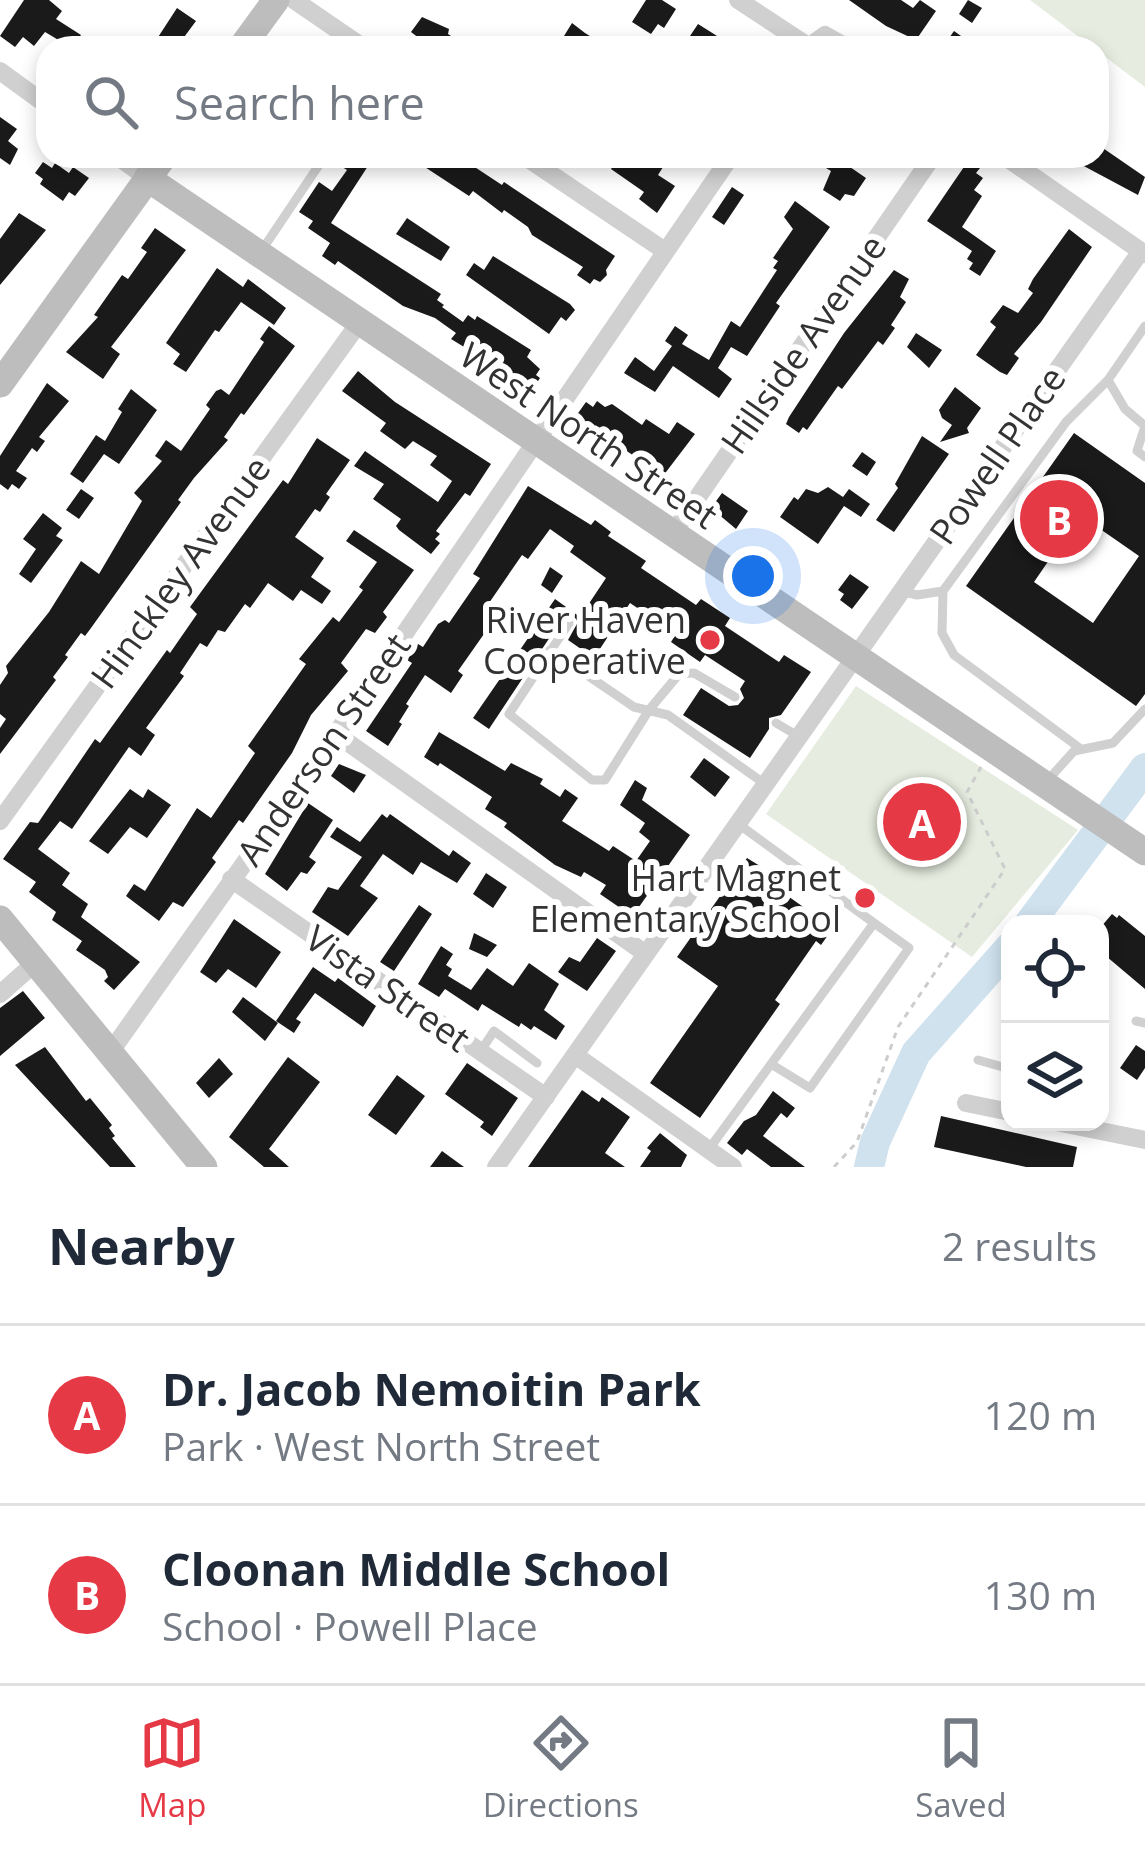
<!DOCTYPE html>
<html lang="en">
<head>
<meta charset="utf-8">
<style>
  :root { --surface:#fff; --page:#f6f6f7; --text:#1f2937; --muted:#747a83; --line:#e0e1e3; --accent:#e63946 }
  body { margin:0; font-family:"Open Sans",sans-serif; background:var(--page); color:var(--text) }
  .controls { position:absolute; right:36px; bottom:36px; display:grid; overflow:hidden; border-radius:24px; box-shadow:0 6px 18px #0003 }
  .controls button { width:108px; height:108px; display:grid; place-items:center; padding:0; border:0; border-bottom:3px solid var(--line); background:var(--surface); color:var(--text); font:60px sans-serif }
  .you { position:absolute; left:753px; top:576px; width:42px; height:42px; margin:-30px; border:9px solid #fff; border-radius:50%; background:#1a73e8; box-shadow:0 0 0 18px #1a73e833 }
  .badge { display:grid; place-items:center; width:78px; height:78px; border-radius:50%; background:var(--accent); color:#fff; font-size:39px; font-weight:700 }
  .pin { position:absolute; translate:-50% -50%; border:6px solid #fff; box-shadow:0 3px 12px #0006 }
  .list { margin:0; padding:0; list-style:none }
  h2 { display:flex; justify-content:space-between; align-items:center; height:156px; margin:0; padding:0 48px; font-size:51px }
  h2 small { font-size:39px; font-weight:400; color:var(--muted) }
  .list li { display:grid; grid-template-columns:78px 1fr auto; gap:36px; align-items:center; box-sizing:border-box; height:180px; padding:0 48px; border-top:3px solid var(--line) }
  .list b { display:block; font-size:45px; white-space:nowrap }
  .list p { margin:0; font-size:39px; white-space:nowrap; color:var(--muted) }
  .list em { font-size:39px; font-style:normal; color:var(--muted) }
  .icon { flex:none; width:66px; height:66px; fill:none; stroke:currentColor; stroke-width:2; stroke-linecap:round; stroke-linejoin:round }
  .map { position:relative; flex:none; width:1145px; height:1167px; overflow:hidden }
  .search { position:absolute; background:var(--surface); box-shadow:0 6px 18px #0003; left:36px; right:36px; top:36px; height:132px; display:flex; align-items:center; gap:30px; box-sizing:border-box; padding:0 42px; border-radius:36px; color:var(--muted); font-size:45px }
  .sheet { height:516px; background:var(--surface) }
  nav { display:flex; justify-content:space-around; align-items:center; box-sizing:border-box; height:168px; border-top:3px solid var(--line); background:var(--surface); font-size:33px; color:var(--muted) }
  nav a { display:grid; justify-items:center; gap:6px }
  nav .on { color:var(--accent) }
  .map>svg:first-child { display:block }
  .green { fill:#e6ecdf }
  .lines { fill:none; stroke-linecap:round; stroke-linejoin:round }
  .river { stroke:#cfe2ee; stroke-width:30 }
  .building { fill:#1a1a1a; fill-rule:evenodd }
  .path { stroke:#cdcdcd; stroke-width:3; stroke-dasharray:6 6; stroke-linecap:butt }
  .lane { stroke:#d0d0d0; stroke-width:9 }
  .street { stroke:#d0d0d0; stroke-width:18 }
  .secondary { stroke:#bdbdbd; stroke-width:27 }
  .poi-dot { fill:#e63946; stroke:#fff; stroke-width:4.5 }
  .labels { text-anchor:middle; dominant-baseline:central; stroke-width:12; stroke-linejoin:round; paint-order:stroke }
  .street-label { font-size:36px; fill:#333; stroke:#fff }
  .poi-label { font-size:36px; fill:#333; stroke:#fff; text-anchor:end }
</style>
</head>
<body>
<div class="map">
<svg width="1145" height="1167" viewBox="0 0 1145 1167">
  <rect width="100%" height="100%" fill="#fff"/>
  <path class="green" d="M 1030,0 L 1145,0 L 1145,87 Z
    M 856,686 L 1078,830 L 972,957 L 766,814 Z"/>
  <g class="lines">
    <path class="river" d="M 1029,924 L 1145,768
      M 869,1167 L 875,1142 L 916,1053 L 1010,947"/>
  </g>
  <path class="building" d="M 24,0 L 49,0 L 62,11 L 56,19 L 81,35 L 72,48 L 45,32 L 34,46 L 23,37 L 15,47 L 0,36 Z
    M 646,0 L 662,0 L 676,9 L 664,28 L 658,24 L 651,34 L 632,22 Z
    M 849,0 L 901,0 L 913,8 L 920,0 L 936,11 L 916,40 L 886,26 Z
    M 968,0 L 982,8 L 972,23 L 959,14 Z
    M 177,8 L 196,21 L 176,48 L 151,48 Z
    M 422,17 L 449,29 L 448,34 L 469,48 L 432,48 L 411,32 Z
    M 572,23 L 585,33 L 609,48 L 583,48 L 564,36 Z
    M 698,24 L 706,29 L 736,48 L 682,48 Z
    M 954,31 L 978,48 L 942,48 Z
    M 0,117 L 17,129 L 8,141 L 18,149 L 10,165 L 0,158 Z
    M 1097,144 L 1145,177 L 1138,195 L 1080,164 L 1086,156 L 1097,156 Z
    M 345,156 L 352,156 L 368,166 L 331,223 L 441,294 L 437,300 L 444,305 L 442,307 L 463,322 L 468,315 L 475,320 L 477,316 L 531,350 L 527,357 L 540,369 L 536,375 L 540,378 L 533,389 L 451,339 L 456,333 L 435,318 L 403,306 L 338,261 L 335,265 L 322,256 L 330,243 L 308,228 L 313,221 L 299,212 L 319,182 L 332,191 L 347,170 L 339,165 Z
    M 408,156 L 458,156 L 502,185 L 504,182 L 615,256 L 606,270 L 607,275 L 600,282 L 594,279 L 590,284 L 577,275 L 583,267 L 532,235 L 528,227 L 504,210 L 502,213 L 473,191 L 469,196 Z
    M 603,156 L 670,156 L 658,175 L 675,186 L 657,213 L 639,199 L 644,192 L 611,169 L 614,164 Z
    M 834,156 L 866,178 L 854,196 L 845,194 L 840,201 L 823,190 L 831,171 L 826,168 Z
    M 968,161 L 980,168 L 976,173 L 983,178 L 974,190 L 982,196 L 962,227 L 996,251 L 980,276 L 969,269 L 973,263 L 967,259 L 972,251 L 927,221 Z
    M 43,162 L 52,168 L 55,163 L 69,173 L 73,167 L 89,178 L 75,196 L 69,192 L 63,201 L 40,184 L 43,179 L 35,173 Z
    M 732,187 L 744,195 L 724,225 L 712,217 Z
    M 795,201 L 830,227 L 776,303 L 780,306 L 747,356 L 731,347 L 718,368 L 732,379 L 719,398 L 673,366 L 655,392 L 624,373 L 635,357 L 654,371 L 672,346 L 665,341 L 675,326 L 688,335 L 682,344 L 709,360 L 731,321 L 740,327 L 777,270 L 773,268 L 778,261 L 773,258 L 793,229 L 784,217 Z
    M 19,213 L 46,230 L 0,285 L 0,239 Z
    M 407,218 L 450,247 L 441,261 L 396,234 Z
    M 155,228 L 186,250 L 111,347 L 120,354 L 103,379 L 66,352 L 98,317 L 94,315 L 122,275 L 128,279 L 147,252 L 141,248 Z
    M 1069,229 L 1092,247 L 1041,322 L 1014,354 L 1019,358 L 1007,375 L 1000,372 L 976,355 L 996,327 L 990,322 L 1003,305 L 1018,313 L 1033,293 L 1028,289 L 1033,279 Z
    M 493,256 L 570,304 L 575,310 L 566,321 L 561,317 L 549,334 L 466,275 L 474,263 L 484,270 Z
    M 217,268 L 243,287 L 248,279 L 286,308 L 274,325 L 241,302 L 219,332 L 215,330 L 186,372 L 173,364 L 180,354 L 166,343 Z
    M 894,270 L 909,279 L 900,297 L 906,302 L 891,325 L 895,328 L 883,345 L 878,341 L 842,389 L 838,386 L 807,430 L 803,427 L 799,433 L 786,424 L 789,417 L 844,333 Z
    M 269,326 L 295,346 L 244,415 L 241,413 L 224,437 L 228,440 L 194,478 L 178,500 L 181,502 L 91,628 L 85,636 L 81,633 L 65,655 L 68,657 L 53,677 L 56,680 L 0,754 L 0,728 L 6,719 L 0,714 L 0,685 L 8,673 L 6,666 L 49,612 L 81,561 L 99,574 L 142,501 L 134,493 L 162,461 L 155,456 L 166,440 L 181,451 L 210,409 L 206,405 L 216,391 L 221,389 L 229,395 L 264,342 L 260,339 Z
    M 916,333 L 942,350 L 929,368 L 907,347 Z
    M 358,371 L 395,402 L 491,464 L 470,496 L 465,493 L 436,531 L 440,534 L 435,539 L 440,543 L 431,554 L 399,530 L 396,526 L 401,519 L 373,499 L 384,484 L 354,466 L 365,451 L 438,502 L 452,481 L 430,465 L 437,456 L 413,441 L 405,449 L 380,431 L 386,423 L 342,391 Z
    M 47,383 L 69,401 L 39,437 L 45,441 L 37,452 L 32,448 L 16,471 L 27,478 L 19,489 L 12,484 L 8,490 L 0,484 L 0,456 Z
    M 955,387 L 981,408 L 967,428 L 969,433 L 940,442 L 952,425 L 942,418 L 939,410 Z
    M 131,389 L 157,410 L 119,464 L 104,454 L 83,483 L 70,474 L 96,435 L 105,441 L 122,412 L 118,409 Z
    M 597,401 L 605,407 L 612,404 L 642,425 L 646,419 L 669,434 L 677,422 L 695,434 L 663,476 L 576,416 L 586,402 L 593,407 Z
    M 1074,433 L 1145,483 L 1145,694 L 1136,706 L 966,586 ZM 1080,515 L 1139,556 L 1093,623 L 1034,582 Z
    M 922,436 L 949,454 L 894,532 L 876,520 L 898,488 L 895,484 Z
    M 317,438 L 350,460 L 326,494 L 330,497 L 320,512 L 315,509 L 295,537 L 324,558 L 311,577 L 331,591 L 322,604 L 301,590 L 293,601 L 268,583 L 250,608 L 245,604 L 225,632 L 218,630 L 207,647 L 200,643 L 180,673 L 184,676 L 146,728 L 155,735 L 141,756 L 129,747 L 72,829 L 60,821 L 38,849 L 70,873 L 62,885 L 88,904 L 81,917 L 140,962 L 114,990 L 104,981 L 108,977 L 105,970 L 76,950 L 82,941 L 52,920 L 56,912 L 29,892 L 36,882 L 3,859 L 30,822 L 38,823 L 95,739 L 100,743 L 167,650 L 170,653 L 197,614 L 190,607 L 283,480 L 288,484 Z
    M 862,452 L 876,462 L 867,476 L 852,466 Z
    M 528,486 L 591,525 L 595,520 L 611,532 L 608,536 L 646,561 L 641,568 L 696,605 L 701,599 L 730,618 L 725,626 L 779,662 L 784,655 L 811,672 L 781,715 L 769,718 L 769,729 L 750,758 L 683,715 L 701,688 L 729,706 L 738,705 L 744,698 L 740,689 L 745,681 L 705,655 L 700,662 L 671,642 L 676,634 L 630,603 L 594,658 L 568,640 L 578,622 L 573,615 L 564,616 L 489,729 L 473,718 L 555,599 L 580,617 L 606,578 L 570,552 L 574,546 L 550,529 L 528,559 L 522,555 L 489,603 L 498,614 L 458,671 L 463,675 L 451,693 L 425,675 L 406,704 L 409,706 L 399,722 L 402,724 L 388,746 L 366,731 L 412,663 L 407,660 L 418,644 L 423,647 L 438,624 L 445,620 L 449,623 L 480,578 L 473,574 Z
    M 828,487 L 843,497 L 849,489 L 870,504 L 861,517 L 844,506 L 818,544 L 780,517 L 794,497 L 798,500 L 806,489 L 818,493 Z
    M 81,489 L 94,498 L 79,519 L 66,510 Z
    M 722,493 L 748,511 L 736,529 L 711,508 Z
    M 43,513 L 62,528 L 56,536 L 63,540 L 31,583 L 19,574 L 36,549 L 23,539 Z
    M 354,530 L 414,570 L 383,612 L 387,617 L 375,633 L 366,629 L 341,663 L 348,671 L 311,715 L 292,753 L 243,823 L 239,820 L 212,858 L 216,862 L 183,907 L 173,902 L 159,921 L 126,896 L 134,884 L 145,891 L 197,808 L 211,818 L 255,753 L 248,746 L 306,664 L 299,659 L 333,617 L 339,622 L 363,590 L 359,587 L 377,562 L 346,541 Z
    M 550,567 L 563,576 L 552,593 L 541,585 Z
    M 850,574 L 869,587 L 852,609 L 840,600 L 844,594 L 838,590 Z
    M 439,732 L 505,771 L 511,763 L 543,779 L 540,784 L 560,797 L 565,789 L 578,798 L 562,821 L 609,851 L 613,846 L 636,861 L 650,841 L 639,832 L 645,823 L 620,805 L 635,780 L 647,788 L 642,800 L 690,835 L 634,914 L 629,914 L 600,894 L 606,885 L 584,872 L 581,877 L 555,865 L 504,827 L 507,823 L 485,809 L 492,797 L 440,763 L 438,766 L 424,757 Z
    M 704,758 L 730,777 L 715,797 L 690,777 Z
    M 339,764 L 366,775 L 354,793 L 331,776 Z
    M 130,789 L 143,798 L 148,789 L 171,805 L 147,838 L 130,827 L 108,854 L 89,841 Z
    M 308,803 L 333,820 L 309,857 L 316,862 L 307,874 L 301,872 L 287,891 L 265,874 Z
    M 382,814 L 387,818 L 390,814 L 449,856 L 453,850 L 471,863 L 457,883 L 421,862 L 413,875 L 383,854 L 360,886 L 378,898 L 348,936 L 312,912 L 328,887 L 338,890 L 362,857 L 330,837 L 337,827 L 360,842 Z
    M 747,858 L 791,885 L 785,894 L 833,928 L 821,945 L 816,941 L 775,1000 L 780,1004 L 700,1118 L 650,1083 L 718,986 L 677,957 Z
    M 486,873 L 507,887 L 493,908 L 473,894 Z
    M 419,905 L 432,914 L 394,971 L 380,962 Z
    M 1112,914 L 1117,918 L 1119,915 L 1145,936 L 1145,989 L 1100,951 L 1100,928 Z
    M 234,919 L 281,952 L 256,988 L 228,969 L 216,983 L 200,972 Z
    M 474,933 L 497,945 L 487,957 L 469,949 Z
    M 597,938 L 616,951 L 587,991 L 558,972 L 569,957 L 580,962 Z
    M 441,946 L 453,954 L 446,965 L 452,969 L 448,976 L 471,990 L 487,968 L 513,986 L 529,963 L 559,984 L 544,1010 L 565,1026 L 556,1040 L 534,1026 L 531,1030 L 521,1023 L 519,1027 L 482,1004 L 478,1011 L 445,989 L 439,997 L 418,984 Z
    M 313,967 L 335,982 L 338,978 L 376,1006 L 363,1027 L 315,993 L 296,1019 L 301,1022 L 294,1033 L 276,1021 Z
    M 23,991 L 45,1018 L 0,1056 L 0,1008 Z
    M 243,997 L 278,1023 L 265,1041 L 232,1012 Z
    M 1136,1045 L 1145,1051 L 1145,1068 L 1137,1080 L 1120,1068 Z
    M 45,1047 L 86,1101 L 90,1098 L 112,1125 L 109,1128 L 115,1136 L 112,1138 L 136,1167 L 110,1167 L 15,1065 Z
    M 288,1057 L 320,1082 L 269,1149 L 289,1167 L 264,1167 L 229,1137 Z
    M 219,1058 L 233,1074 L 209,1098 L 196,1083 Z
    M 467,1063 L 518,1098 L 492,1136 L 480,1127 L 484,1122 L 445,1094 Z
    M 397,1075 L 425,1096 L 396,1135 L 368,1115 Z
    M 582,1090 L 599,1102 L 602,1097 L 630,1117 L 605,1153 L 625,1167 L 528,1167 Z
    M 773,1091 L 795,1108 L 787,1118 L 781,1113 L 763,1136 L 805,1167 L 771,1167 L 747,1149 L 742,1155 L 727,1143 L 744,1121 L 756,1115 Z
    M 941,1116 L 1077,1147 L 1073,1167 L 1026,1167 L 934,1147 Z
    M 660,1133 L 687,1155 L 681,1167 L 640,1167 L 651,1151 L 647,1148 Z
    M 442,1151 L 464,1167 L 430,1167 Z"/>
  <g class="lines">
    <path class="path" d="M 834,1167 L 857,1142 L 898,1027 L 1005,869 L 967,792 L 981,767"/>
    <path class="lane" d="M 262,250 L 325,156
      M 1108,380 L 1125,409 L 1145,426
      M 1145,426 L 1137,451 L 1145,457
      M 900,591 L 917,595 L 943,591 L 1066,422 L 1108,380 L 1145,326
      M 943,591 L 942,633 L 954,655 L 1081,749
      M 569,623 L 509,714 L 592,780 L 605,780 L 649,710 L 679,674 L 694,673 L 735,697
      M 550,650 L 634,707 L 668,715 L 765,784
      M 776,723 L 798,736
      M 1047,781 L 1074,751 L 1113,743 L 1145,709
      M 1136,1021 L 1145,1023
      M 480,1052 L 494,1031 L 537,1063
      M 978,1060 L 1010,1069
      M 771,1064 L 810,1088 L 909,948 L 874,923
      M 709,1149 L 874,923 L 737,823"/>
    <path class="street" d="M 294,0 L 364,48
      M 738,0 L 808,46
      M 807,48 L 825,35 L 848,48
      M 0,71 L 48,106
      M 117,156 L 147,178
      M 524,156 L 665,251
      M 1004,156 L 1145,254
      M 673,533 L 933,156
      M 336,734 L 646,954
      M 0,821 L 359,323
      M 231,879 L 546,1097
      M 0,994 L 35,963
      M 109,1054 L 336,734 L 731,156
      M 575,1055 L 733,1167
      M 966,1103 L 1010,1112
      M 1056,1122 L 1145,1140
      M 496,1167 L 1141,251"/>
    <path class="secondary" d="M 241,48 L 276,0
      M 147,178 L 1145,852
      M 0,384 L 164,156
      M 0,919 L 204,1167"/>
  </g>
  <g class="poi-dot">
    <circle cx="710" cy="640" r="12"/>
    <circle cx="865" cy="898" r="12"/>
  </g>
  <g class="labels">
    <g class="street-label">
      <text transform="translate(803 344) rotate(-55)">Hillside Avenue</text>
      <text transform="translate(589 435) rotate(34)">West North Street</text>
      <text transform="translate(997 455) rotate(-55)">Powell Place</text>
      <text transform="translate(180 572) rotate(-54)">Hinckley Avenue</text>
      <text transform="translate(323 749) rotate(-55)">Anderson Street</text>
      <text transform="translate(388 988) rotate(35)">Vista Street</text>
    </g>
    <g class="poi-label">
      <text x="686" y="619">River Haven<tspan x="686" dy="41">Cooperative</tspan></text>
      <text x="841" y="877">Hart Magnet<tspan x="841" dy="41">Elementary School</tspan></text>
    </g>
  </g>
</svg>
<div class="controls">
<button><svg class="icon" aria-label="locate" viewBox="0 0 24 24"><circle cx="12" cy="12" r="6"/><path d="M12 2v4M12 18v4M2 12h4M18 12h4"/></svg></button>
<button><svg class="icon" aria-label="layers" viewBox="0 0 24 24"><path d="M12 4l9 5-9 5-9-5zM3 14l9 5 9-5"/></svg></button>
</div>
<div class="you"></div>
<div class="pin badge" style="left:922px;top:822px">A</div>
<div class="pin badge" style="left:1059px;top:519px">B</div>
<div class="search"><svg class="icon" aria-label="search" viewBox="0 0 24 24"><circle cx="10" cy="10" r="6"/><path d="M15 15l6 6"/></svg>Search here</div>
</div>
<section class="sheet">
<h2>Nearby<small>2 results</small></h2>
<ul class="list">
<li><span class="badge">A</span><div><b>Dr. Jacob Nemoitin Park</b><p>Park · West North Street</p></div><em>120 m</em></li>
<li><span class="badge">B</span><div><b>Cloonan Middle School</b><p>School · Powell Place</p></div><em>130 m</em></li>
</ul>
</section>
<nav>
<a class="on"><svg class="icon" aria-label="map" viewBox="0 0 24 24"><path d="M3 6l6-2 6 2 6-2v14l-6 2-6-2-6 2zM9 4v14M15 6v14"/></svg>Map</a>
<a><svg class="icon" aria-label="directions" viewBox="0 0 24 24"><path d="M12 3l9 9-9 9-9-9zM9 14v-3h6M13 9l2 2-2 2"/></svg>Directions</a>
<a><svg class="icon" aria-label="saved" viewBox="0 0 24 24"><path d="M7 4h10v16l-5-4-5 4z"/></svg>Saved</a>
</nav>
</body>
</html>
